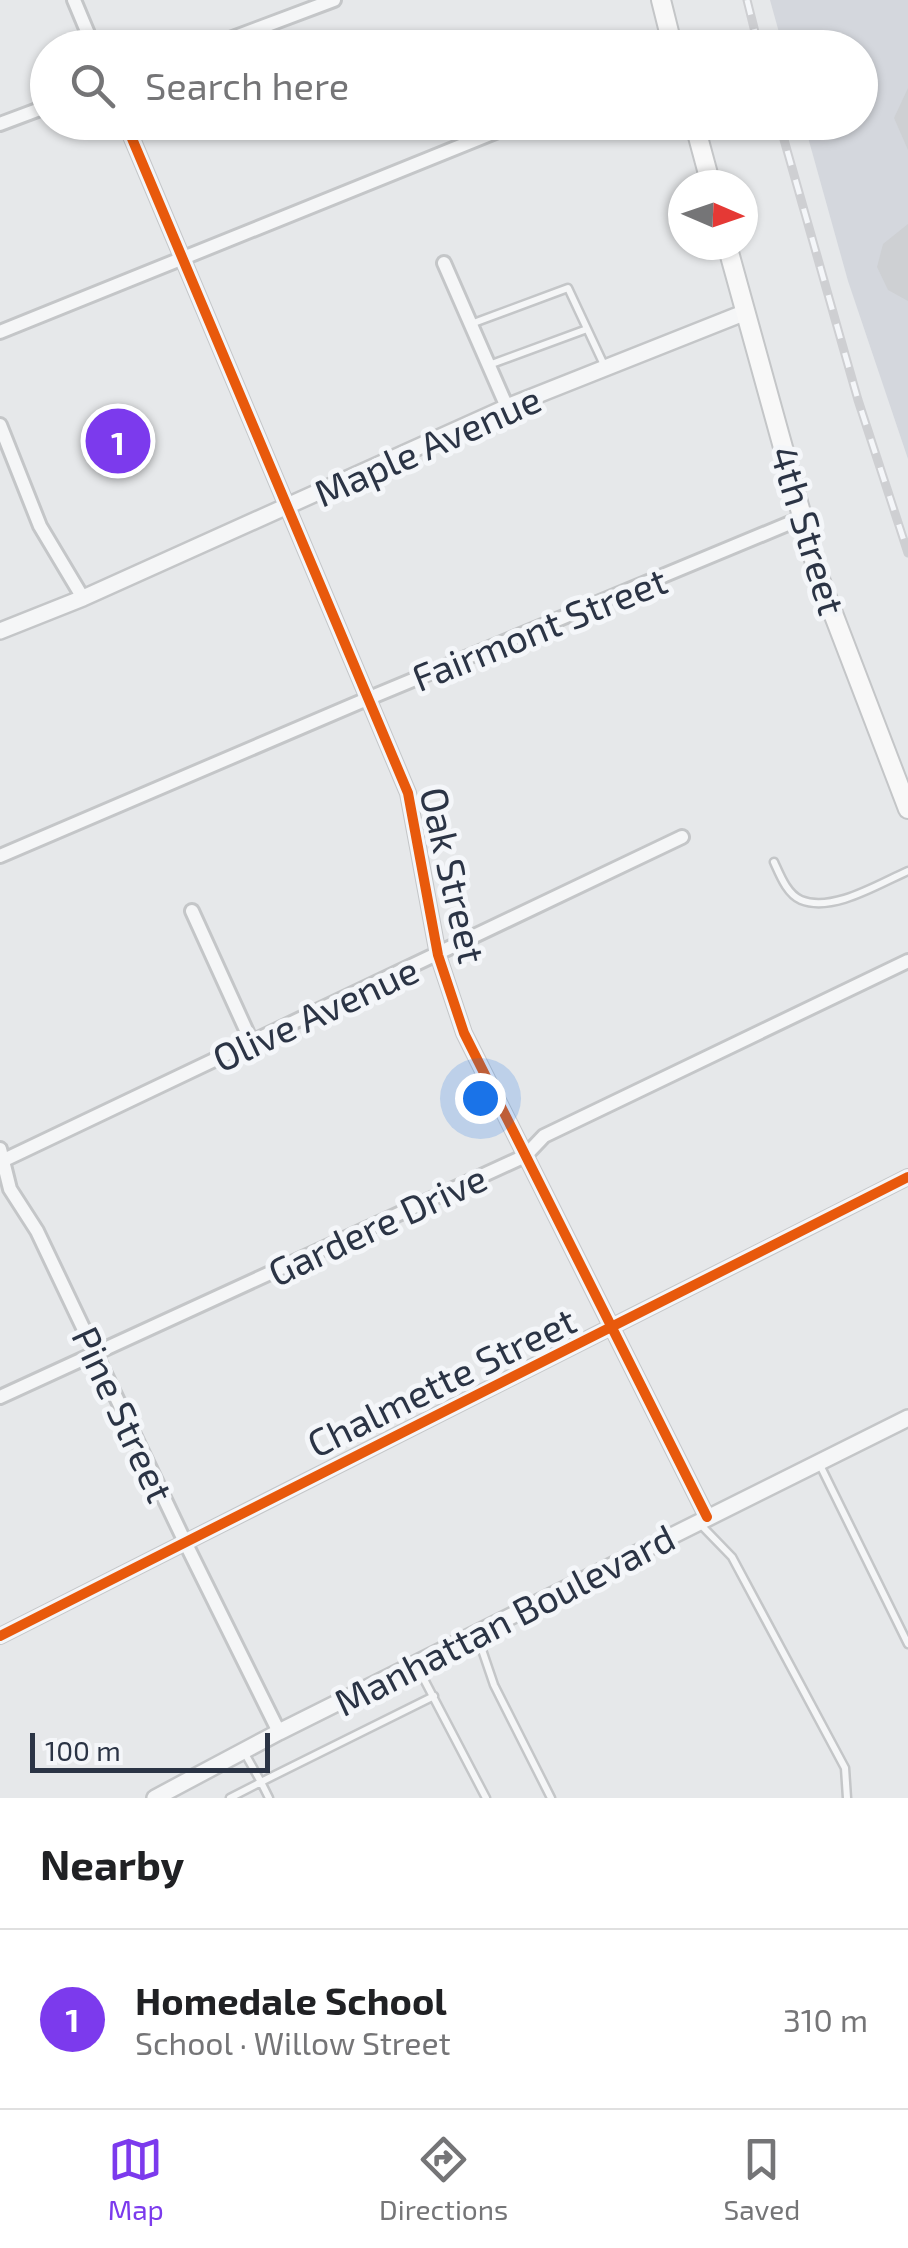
<!DOCTYPE html>
<html lang="en">
<head>
<meta charset="utf-8">
<style>
  :root { --surface:#fff; --page:#f6f6f6; --text:#202124; --muted:#757577; --line:#e0e0e0; --accent:#7c3aed }
  body { margin:0; font-family:"Exo 2",sans-serif; background:var(--page); color:var(--text) }
  .compass { position:absolute; left:668px; top:170px; width:90px; height:90px; border-radius:50%; background:var(--surface); box-shadow:0 2px 8px #0004; rotate:92deg }
  .scale { position:absolute; left:30px; bottom:25px; width:240px; box-sizing:border-box; padding-left:10px; border:5px solid #2b3445; border-top:0; font-size:28px; line-height:35px; white-space:nowrap; color:#2b3445; -webkit-text-stroke:8px #f4f6f9; paint-order:stroke }
  .you { position:absolute; left:480px; top:1098px; width:35px; height:35px; margin:-25px; border:8px solid #fff; border-radius:50%; background:#1a73e8; box-shadow:0 0 0 15px #1a73e833 }
  .badge { display:grid; place-items:center; width:65px; height:65px; border-radius:50%; background:var(--accent); color:#fff; font-size:32px; font-weight:700 }
  .pin { position:absolute; translate:-50% -50%; border:5px solid #fff; box-shadow:0 2px 10px #0006 }
  .list { margin:0; padding:0; list-style:none }
  h2 { display:flex; justify-content:space-between; align-items:center; height:130px; margin:0; padding:0 40px; font-size:42px }
  h2 small { font-size:32px; font-weight:400; color:var(--muted) }
  .list li { display:grid; grid-template-columns:65px 1fr auto; gap:30px; align-items:center; box-sizing:border-box; height:180px; padding:0 40px; border-top:2px solid var(--line) }
  .list b { display:block; font-size:38px; white-space:nowrap }
  .list p { margin:0; font-size:32px; white-space:nowrap; color:var(--muted) }
  .list em { font-size:32px; font-style:normal; color:var(--muted) }
  .icon { flex:none; width:55px; height:55px; fill:none; stroke:currentColor; stroke-width:2; stroke-linecap:round; stroke-linejoin:round }
  .map { position:relative; flex:none; width:908px; height:1798px; overflow:hidden }
  .search { position:absolute; background:var(--surface); box-shadow:0 2px 8px #0004; left:30px; right:30px; top:30px; height:110px; display:flex; align-items:center; gap:25px; box-sizing:border-box; padding:0 35px; border-radius:55px; color:var(--muted); font-size:38px }
  .sheet { height:310px; background:var(--surface) }
  nav { display:flex; justify-content:space-around; align-items:center; box-sizing:border-box; height:140px; border-top:2px solid var(--line); background:var(--surface); font-size:28px; color:var(--muted) }
  nav a { display:grid; justify-items:center; gap:5px }
  nav .on { color:var(--accent) }
  .map>svg:first-child { display:block }
  .built { fill:#d4d7dd }
  .building { fill:#ced0d3 }
  .lines { fill:none; stroke-linecap:round; stroke-linejoin:round }
  .service-casing { stroke:#c4c6c8; stroke-width:11 }
  .minor-casing { stroke:#c4c6c8; stroke-width:18 }
  .tertiary-casing { stroke:#c4c6c8; stroke-width:20 }
  .secondary-casing { stroke:#c4c6c8; stroke-width:22 }
  .service { stroke:#f5f6f7; stroke-width:6 }
  .minor { stroke:#f5f6f7; stroke-width:12 }
  .tertiary { stroke:#f5f6f7; stroke-width:15 }
  .secondary { stroke:#f8f8f8; stroke-width:18 }
  .rail-casing { stroke:#cecfd2; stroke-width:9 }
  .rail { stroke:#f4f6f9; stroke-width:5; stroke-dasharray:15; stroke-linecap:butt }
  .cycleway-casing { stroke:#f4f6f9; stroke-width:16 }
  .cycleway { stroke:#e8590c; stroke-width:10 }
  .labels { text-anchor:middle; dominant-baseline:central; stroke-width:10; stroke-linejoin:round; paint-order:stroke }
  .street-label { font-size:38px; fill:#2b3445; stroke:#f4f6f9 }
</style>
</head>
<body>
<div class="map">
<svg width="908" height="1798" viewBox="0 0 908 1798">
  <rect width="100%" height="100%" fill="#e6e8ea"/>
  <path class="built" d="M 770,0 L 908,0 L 908,459 L 848,281 L 804,123 L 860,122 L 860,48 L 783,47 Z"/>
  <path class="building" d="M 908,88 L 908,150 L 894,118 Z
    M 908,224 L 908,301 L 888,290 L 877,267 L 883,244 Z"/>
  <g class="lines">
    <g class="service-casing">
      <path id="service" d="M 471,324 L 568,288 L 605,367
        M 489,365 L 587,329
        M 774,862 C 780,875 787,894 801,900 C 833,913 880,883 908,871
        M 819,1463 L 908,1644
        M 699,1523 L 732,1557 L 845,1768 L 847,1798
        M 477,1635 L 494,1685 L 551,1798
        M 416,1664 L 486,1798
        M 230,1798 L 261,1782 L 244,1752
        M 269,1798 L 261,1782 L 434,1696"/>
    </g>
    <g class="minor-casing">
      <path id="minor" d="M 74,0 L 94,48
        M 206,48 L 334,0
        M 125,122 L 408,793 L 438,955 L 464,1033 L 707,1517
        M 0,124 L 48,106
        M 444,263 L 507,407
        M 0,332 L 520,122
        M 0,425 L 40,526 L 83,598
        M 0,856 L 367,699 L 802,518
        M 192,911 L 252,1043
        M 0,1149 L 10,1189 L 37,1231 L 185,1542 L 279,1732
        M 0,1162 L 682,837
        M 0,1397 L 525,1156 L 544,1136 L 908,961
        M 0,1636 L 908,1177"/>
    </g>
    <g class="tertiary-casing">
      <path id="tertiary" d="M 0,631 L 83,598 L 507,407 L 746,312
        M 155,1798 L 279,1732 L 908,1418"/>
    </g>
    <g class="secondary-casing">
      <path id="secondary" d="M 661,0 L 673,48
        M 694,122 L 711,185
        M 727,245 L 818,574 L 908,809"/>
    </g>
    <use href="#service" class="service"/>
    <use href="#minor" class="minor"/>
    <use href="#tertiary" class="tertiary"/>
    <use href="#secondary" class="secondary"/>
    <g class="rail-casing">
      <path id="rail" d="M 747,0 L 759,48
        M 779,122 L 858,400 L 908,553"/>
    </g>
    <use href="#rail" class="rail"/>
    <g class="cycleway-casing">
      <path id="cycleway" d="M 125,122 L 408,793 L 438,955 L 464,1033 L 707,1517
        M 0,1636 L 908,1177"/>
    </g>
    <use href="#cycleway" class="cycleway"/>
  </g>
  <g class="labels">
    <g class="street-label">
      <text transform="translate(427 445) rotate(-24)">Maple Avenue</text>
      <text transform="translate(809 530) rotate(73)">4th Street</text>
      <text transform="translate(539 628) rotate(-22)">Fairmont Street</text>
      <text transform="translate(454 875) rotate(77)">Oak Street</text>
      <text transform="translate(315 1013) rotate(-25)">Olive Avenue</text>
      <text transform="translate(377 1224) rotate(-25)">Gardere Drive</text>
      <text transform="translate(441 1381) rotate(-26)">Chalmette Street</text>
      <text transform="translate(124 1414) rotate(65)">Pine Street</text>
      <text transform="translate(504 1619) rotate(-27)">Manhattan Boulevard</text>
    </g>
  </g>
</svg>
<svg class="compass" viewBox="-18 -18 36 36"><path d="M0-13l5 13h-10z" fill="#e53935"/><path d="M0 13l5-13h-10z" fill="#757577"/></svg>
<div class="scale">100 m</div>
<div class="you"></div>
<div class="pin badge" style="left:118px;top:441px">1</div>
<div class="search"><svg class="icon" aria-label="search" viewBox="0 0 24 24"><circle cx="10" cy="10" r="6"/><path d="M15 15l6 6"/></svg>Search here</div>
</div>
<section class="sheet">
<h2>Nearby<small></small></h2>
<ul class="list">
<li><span class="badge">1</span><div><b>Homedale School</b><p>School · Willow Street</p></div><em>310 m</em></li>
</ul>
</section>
<nav>
<a class="on"><svg class="icon" aria-label="map" viewBox="0 0 24 24"><path d="M3 6l6-2 6 2 6-2v14l-6 2-6-2-6 2zM9 4v14M15 6v14"/></svg>Map</a>
<a><svg class="icon" aria-label="directions" viewBox="0 0 24 24"><path d="M12 3l9 9-9 9-9-9zM9 14v-3h6M13 9l2 2-2 2"/></svg>Directions</a>
<a><svg class="icon" aria-label="saved" viewBox="0 0 24 24"><path d="M7 4h10v16l-5-4-5 4z"/></svg>Saved</a>
</nav>
</body>
</html>
